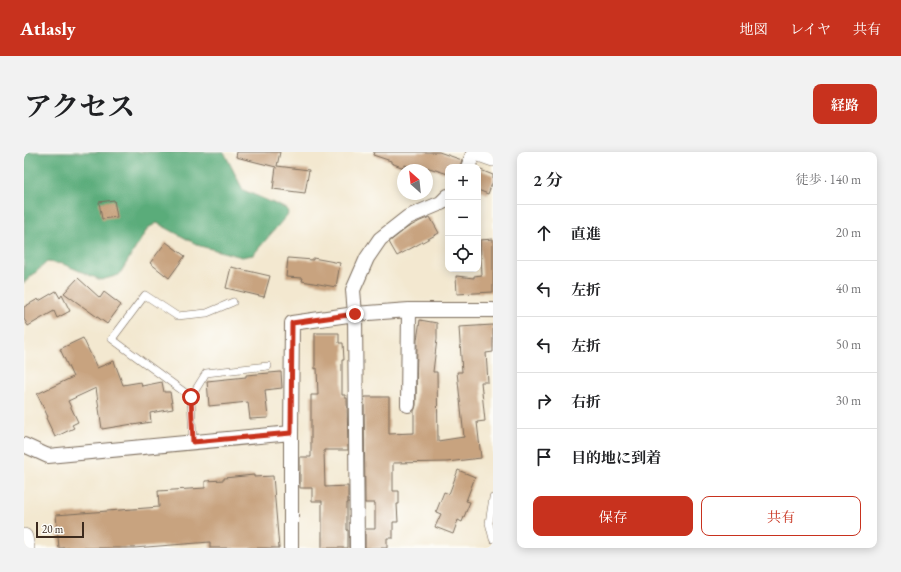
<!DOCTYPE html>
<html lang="ja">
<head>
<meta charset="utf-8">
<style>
  :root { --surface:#fff; --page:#f2f2f2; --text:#202124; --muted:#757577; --line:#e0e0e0; --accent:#c8321e }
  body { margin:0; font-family:"EB Garamond","Noto Serif JP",serif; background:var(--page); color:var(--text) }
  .controls { position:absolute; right:12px; top:12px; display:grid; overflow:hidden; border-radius:8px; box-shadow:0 2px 10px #0003 }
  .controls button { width:36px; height:36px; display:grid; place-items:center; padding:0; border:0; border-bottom:1px solid var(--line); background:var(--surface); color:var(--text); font:20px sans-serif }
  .compass { position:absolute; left:373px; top:12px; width:36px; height:36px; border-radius:50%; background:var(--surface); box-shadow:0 2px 10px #0003; rotate:333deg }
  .scale { position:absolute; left:12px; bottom:10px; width:48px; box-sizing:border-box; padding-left:4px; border:2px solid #3b2a1e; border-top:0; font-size:11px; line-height:14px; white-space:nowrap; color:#3b2a1e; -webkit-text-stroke:3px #fdfcf7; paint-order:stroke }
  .stop { position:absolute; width:12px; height:12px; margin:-9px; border:3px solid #c8321e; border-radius:50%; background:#fff }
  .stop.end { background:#c8321e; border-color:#fff; box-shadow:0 1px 4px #0008 }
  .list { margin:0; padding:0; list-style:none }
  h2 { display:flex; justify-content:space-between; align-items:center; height:52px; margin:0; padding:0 16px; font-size:17px }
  h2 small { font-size:13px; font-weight:400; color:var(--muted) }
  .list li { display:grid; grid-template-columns:26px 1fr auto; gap:12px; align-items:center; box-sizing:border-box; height:56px; padding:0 16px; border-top:1px solid var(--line) }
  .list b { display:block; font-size:15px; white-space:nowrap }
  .list em { font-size:13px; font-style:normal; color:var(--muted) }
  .actions { display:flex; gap:8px; padding:12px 16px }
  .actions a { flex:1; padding:9px 0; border:1px solid var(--accent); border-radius:8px; text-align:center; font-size:14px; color:var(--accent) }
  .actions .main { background:var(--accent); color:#fff }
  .icon { flex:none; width:22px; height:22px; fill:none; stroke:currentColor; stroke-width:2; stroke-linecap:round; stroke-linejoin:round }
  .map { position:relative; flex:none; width:469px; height:396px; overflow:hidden; border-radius:8px }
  header { display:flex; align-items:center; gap:24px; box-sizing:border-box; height:56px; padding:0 20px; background:var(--accent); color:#fff }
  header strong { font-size:19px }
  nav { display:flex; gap:22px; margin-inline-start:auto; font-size:14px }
  .intro { display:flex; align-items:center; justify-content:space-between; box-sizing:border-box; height:96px; padding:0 24px }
  h1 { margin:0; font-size:28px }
  .button { padding:10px 18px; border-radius:8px; background:var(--accent); color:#fff; font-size:14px; font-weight:700 }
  main { display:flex; gap:24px; padding:0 24px }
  aside { flex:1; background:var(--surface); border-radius:8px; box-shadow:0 2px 10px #0003 }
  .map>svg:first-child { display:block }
  .forest { fill:#5aac7a; stroke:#4a6b4c }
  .building { fill:#c8a37f }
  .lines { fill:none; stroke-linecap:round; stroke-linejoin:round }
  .service-casing { stroke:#7b6c5c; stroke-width:8 }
  .minor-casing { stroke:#7b6c5c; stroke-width:16 }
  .tertiary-casing { stroke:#7b6c5c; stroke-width:18 }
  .service { stroke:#fff; stroke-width:7 }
  .minor { stroke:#fff; stroke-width:14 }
  .tertiary { stroke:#fff; stroke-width:17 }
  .route { stroke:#c8321e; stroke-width:5 }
</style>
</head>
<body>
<header>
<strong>Atlasly</strong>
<nav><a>地図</a><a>レイヤ</a><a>共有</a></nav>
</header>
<div class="intro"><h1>アクセス</h1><a class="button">経路</a></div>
<main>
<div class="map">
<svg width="469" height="396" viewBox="0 0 469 396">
  <rect width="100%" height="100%" fill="#fdfcf7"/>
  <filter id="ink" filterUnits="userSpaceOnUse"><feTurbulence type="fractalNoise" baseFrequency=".025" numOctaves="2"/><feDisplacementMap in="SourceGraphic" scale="8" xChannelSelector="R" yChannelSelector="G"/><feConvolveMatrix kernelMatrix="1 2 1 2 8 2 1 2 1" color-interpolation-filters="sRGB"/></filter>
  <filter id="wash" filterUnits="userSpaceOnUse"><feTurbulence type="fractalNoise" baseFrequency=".012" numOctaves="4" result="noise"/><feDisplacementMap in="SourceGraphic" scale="16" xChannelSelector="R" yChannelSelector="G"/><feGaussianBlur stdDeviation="0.9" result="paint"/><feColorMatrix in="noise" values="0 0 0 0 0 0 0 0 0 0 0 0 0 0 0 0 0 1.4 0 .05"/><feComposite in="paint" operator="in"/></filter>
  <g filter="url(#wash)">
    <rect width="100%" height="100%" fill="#f3e8d0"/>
    <path class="forest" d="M 0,0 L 200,0 L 219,38 L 263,57 L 264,62 L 229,103 L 218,105 L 176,94 L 133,71 L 124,76 L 95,123 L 77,128 L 39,112 L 23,110 L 0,131 Z"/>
    <g id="blocks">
      <path class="building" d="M 213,0 L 256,0 L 253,14 L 285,18 L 281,41 L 249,37 L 252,15 L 212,5 Z
        M 350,0 L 415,0 L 438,8 L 436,15 L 424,15 L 424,22 L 402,15 L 401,18 L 398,18 L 381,13 L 380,16 L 367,11 L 367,9 L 349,3 Z
        M 454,17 L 469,23 L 469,29 L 464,42 L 454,38 Z
        M 90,48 L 93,65 L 78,67 L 75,50 Z
        M 406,65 L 415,81 L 373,104 L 365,90 L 383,76 L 396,69 Z
        M 469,87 L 469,140 L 433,142 L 432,124 L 450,126 L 450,124 L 458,123 L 456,88 Z
        M 142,90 L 161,104 L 145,126 L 126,111 Z
        M 264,106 L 289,108 L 289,106 L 316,111 L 312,135 L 278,129 L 279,126 L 262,125 Z
        M 207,115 L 246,124 L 240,145 L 202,136 Z
        M 54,126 L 76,146 L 80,140 L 97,153 L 83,172 L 40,141 Z
        M 32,139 L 36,146 L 38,143 L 46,159 L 33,166 L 30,159 L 4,174 L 0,167 L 0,155 L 14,147 L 15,149 Z
        M 396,168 L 413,171 L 413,187 L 409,220 L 413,220 L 414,289 L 440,285 L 433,220 L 438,220 L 435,175 L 469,173 L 469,200 L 462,201 L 464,230 L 457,230 L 461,269 L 453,270 L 457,306 L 423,310 L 369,311 L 369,339 L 375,339 L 375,352 L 373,352 L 374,370 L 369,370 L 369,386 L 363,386 L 363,396 L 341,396 L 341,377 L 351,377 L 351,351 L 341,351 L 340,245 L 365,245 L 365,282 L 390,281 L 390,259 L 391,257 L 392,253 L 393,188 Z
        M 291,181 L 315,181 L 315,191 L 319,191 L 320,208 L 318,208 L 318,243 L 321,243 L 321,246 L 323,246 L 324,298 L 300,298 L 301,335 L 324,334 L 324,351 L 323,351 L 323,378 L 324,378 L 324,396 L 298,396 L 298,349 L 288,349 L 288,336 L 276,336 L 276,305 L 287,305 L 287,243 L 294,243 L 293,216 L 291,217 Z
        M 59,186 L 73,216 L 90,209 L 99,233 L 117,230 L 118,234 L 138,230 L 140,240 L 146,240 L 149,257 L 126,261 L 127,270 L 109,273 L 109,272 L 78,277 L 72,236 L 44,249 L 54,270 L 48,273 L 50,276 L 31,285 L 22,266 L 24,265 L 13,242 L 49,225 L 36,197 Z
        M 257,220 L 258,236 L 241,238 L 244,266 L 226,267 L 224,250 L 185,254 L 183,229 L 222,225 L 222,223 Z
        M 434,318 L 451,325 L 442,349 L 446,350 L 438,370 L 434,368 L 429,382 L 411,375 L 417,362 L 412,360 L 420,340 L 425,342 Z
        M 230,323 L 230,325 L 249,324 L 255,396 L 186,396 L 186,390 L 110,396 L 35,396 L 32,363 L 135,355 L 134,339 L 181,336 L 181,329 L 200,328 L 200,326 Z"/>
    </g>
  </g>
  <g filter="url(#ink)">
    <use href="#blocks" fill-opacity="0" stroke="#7b6c5c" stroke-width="1"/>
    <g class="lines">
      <g class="service-casing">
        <path id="service" d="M 167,245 L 182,221 L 244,214
          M 169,290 L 167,245 L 88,187 L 121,143 L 153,164 L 183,161 L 209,150
          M 469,346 L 465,371 L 469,387"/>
      </g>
      <g class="minor-casing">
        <path id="minor" d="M 444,15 L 450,0
          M 384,253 L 385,158
          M 0,293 L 24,304 L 267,281
          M 267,396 L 267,281 L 268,171 L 331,162 L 385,158 L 469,158
          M 333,396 L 331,162 L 329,138 L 343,106 L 356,87 L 384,65 L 417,51 L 424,44"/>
      </g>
      <g class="tertiary-casing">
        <path id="tertiary" d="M 452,0 L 469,6
          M 0,385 L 2,396"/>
      </g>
      <use href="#service" class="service"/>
      <use href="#minor" class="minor"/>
      <use href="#tertiary" class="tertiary"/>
    </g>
  </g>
  <g class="lines" filter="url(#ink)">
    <path class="route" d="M 167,245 L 169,290 L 267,281 L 268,171 L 331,162"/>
  </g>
</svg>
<div class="controls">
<button>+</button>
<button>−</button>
<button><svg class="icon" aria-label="locate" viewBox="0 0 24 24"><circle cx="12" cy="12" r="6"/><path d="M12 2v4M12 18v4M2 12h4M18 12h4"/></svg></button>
</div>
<svg class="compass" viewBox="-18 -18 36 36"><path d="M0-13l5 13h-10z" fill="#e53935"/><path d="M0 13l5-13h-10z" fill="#757577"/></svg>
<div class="scale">20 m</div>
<div class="stop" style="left:167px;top:245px"></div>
<div class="stop end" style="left:331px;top:162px"></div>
</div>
<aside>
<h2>2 分<small>徒歩 · 140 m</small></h2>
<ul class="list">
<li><svg class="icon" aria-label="ahead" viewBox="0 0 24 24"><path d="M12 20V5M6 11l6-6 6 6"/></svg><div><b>直進</b></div><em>20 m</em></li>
<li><svg class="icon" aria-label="left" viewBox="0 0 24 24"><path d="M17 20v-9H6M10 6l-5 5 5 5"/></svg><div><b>左折</b></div><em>40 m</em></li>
<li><svg class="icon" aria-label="left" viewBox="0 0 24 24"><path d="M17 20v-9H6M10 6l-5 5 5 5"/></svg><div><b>左折</b></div><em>50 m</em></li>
<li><svg class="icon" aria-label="right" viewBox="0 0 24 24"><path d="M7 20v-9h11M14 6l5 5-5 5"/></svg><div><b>右折</b></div><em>30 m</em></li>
<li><svg class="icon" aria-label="arrive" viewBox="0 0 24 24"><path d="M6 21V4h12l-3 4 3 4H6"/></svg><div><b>目的地に到着</b></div></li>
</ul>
<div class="actions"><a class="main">保存</a><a>共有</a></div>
</aside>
</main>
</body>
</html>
